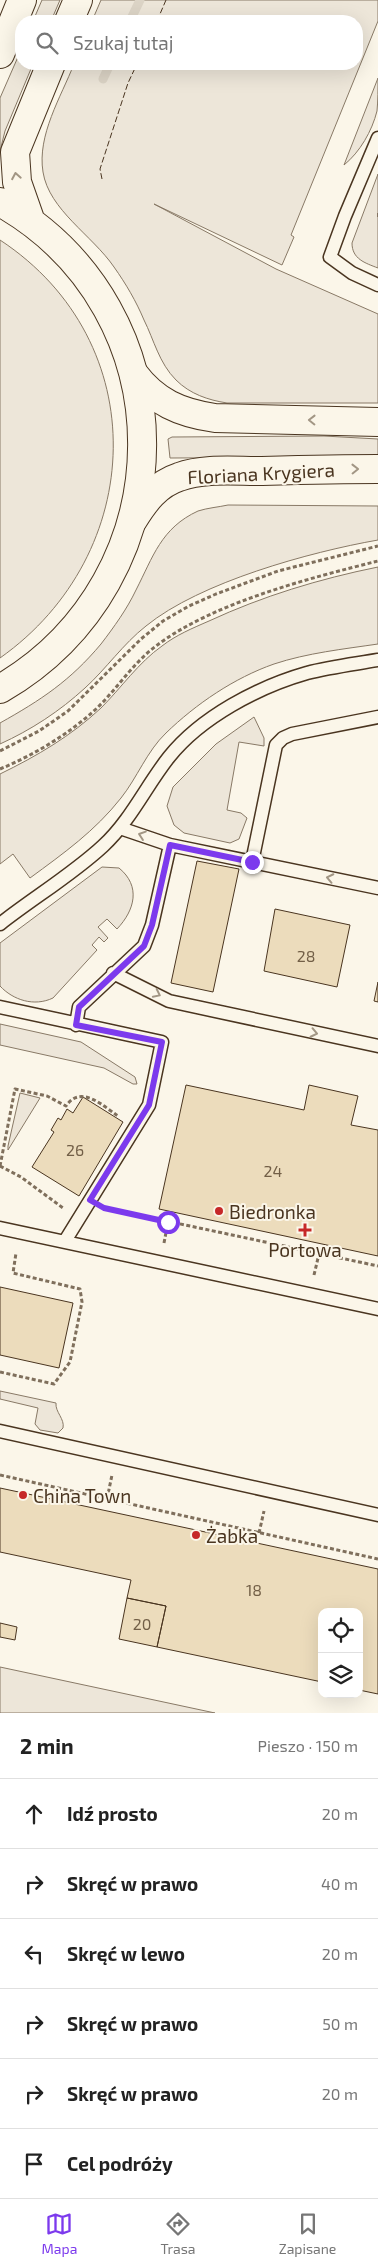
<!DOCTYPE html>
<html lang="pl">
<head>
<meta charset="utf-8">
<style>
  :root { --surface:#fff; --page:#f2f2f2; --text:#222; --muted:#767676; --line:#e0e0e0; --accent:#7c3aed }
  body { margin:0; font-family:"Exo 2",sans-serif; background:var(--page); color:var(--text) }
  .controls { position:absolute; right:15px; bottom:15px; display:grid; overflow:hidden; border-radius:10px; box-shadow:0 5px 20px #0002 }
  .controls button { width:45px; height:45px; display:grid; place-items:center; padding:0; border:0; border-bottom:1px solid var(--line); background:var(--surface); color:var(--text); font:25px sans-serif }
  .stop { position:absolute; width:15px; height:15px; margin:-11px; border:4px solid #7c3aed; border-radius:50%; background:#fff }
  .stop.end { background:#7c3aed; border-color:#fff; box-shadow:0 1px 5px #0008 }
  .list { margin:0; padding:0; list-style:none }
  h2 { display:flex; justify-content:space-between; align-items:center; height:65px; margin:0; padding:0 20px; font-size:21px }
  h2 small { font-size:16px; font-weight:400; color:var(--muted) }
  .list li { display:grid; grid-template-columns:32px 1fr auto; gap:15px; align-items:center; box-sizing:border-box; height:70px; padding:0 20px; border-top:1px solid var(--line) }
  .list b { display:block; font-size:19px; white-space:nowrap }
  .list em { font-size:16px; font-style:normal; color:var(--muted) }
  .icon { flex:none; width:28px; height:28px; fill:none; stroke:currentColor; stroke-width:2; stroke-linecap:round; stroke-linejoin:round }
  .map { position:relative; flex:none; width:378px; height:1713px; overflow:hidden }
  .search { position:absolute; background:var(--surface); box-shadow:0 5px 20px #0002; left:15px; right:15px; top:15px; height:55px; display:flex; align-items:center; gap:12px; box-sizing:border-box; padding:0 18px; border-radius:20px; color:var(--muted); font-size:19px }
  .sheet { height:485px; background:var(--surface) }
  nav { display:flex; justify-content:space-around; align-items:center; box-sizing:border-box; height:70px; border-top:1px solid var(--line); background:var(--surface); font-size:14px; color:var(--muted) }
  nav a { display:grid; justify-items:center; gap:2px }
  nav .on { color:var(--accent) }
  .map>svg:first-child { display:block }
  .green { fill:#ede6d9; stroke:#887966 }
  .lines { fill:none; stroke-linecap:round; stroke-linejoin:round }
  .stream { stroke:#dcd4c6; stroke-width:9 }
  .building { fill:#ecdcbc; stroke:#4a3520 }
  .lane-casing { stroke:#4a3520; stroke-width:15 }
  .secondary-casing { stroke:#4a3520; stroke-width:30 }
  .primary-casing { stroke:#4a3520; stroke-width:30 }
  .path { stroke:#7f6f5c; stroke-width:3; stroke-dasharray:4 2.5; stroke-linecap:butt }
  .lane { stroke:#fbf6e9; stroke-width:12 }
  .secondary { stroke:#fbf6e9; stroke-width:28 }
  .primary { stroke:#fbf6e9; stroke-width:28 }
  .fence { stroke:#4a3520; stroke-width:1; stroke-dasharray:6 2.5; stroke-linecap:butt }
  .oneway { stroke:#a29684 }
  .route { stroke:#7c3aed; stroke-width:6 }
  .poi-dot { fill:#c62828; stroke:#fbf6e9; stroke-width:2 }
  .labels { text-anchor:middle; dominant-baseline:central; stroke-width:4; stroke-linejoin:round; paint-order:stroke }
  .number-label { font-size:16px; fill:#725f47 }
  .street-label { font-size:19px; fill:#4a3520; stroke:#fbf6e9 }
  .poi-label { font-size:19px; fill:#4a3520; stroke:#fbf6e9; text-anchor:start }
</style>
</head>
<body>
<div class="map">
<svg width="378" height="1713" viewBox="0 0 378 1713">
  <rect width="100%" height="100%" fill="#fbf6e9"/>
  <path class="green" d="M 42,0 L 60,0 L 51,21 L 33,21 Z
    M 101,0 L 378,0 L 378,21 L 291,235 L 294,237 L 282,265 L 154,204 L 276,269 L 378,314 L 378,403 L 227,403 C 208,400 190,394 176,380 C 159,363 154,340 144,320 C 136,301 126,284 114,267 C 92,235 49,210 43,172 C 37,135 61,97 74,64 L 357,64 L 357,21 L 92,21 Z
    M 21,50 L 21,64 L 33,64 L 5,131 L 0,151 L 0,98 Z
    M 378,78 C 378,88 378,101 377,111 C 372,131 360,152 344,165 Z
    M 378,174 L 378,268 C 365,263 352,259 352,243 Z
    M 0,240 C 155,342 147,554 0,658 Z
    M 324,436 L 378,439 L 378,457 L 170,458 L 168,439 L 172,437 Z
    M 228,505 L 378,506 L 378,540 C 310,552 200,582 146,626 C 123,644 106,669 85,688 C 60,711 31,730 0,744 L 0,723 C 41,700 70,681 101,644 C 114,627 127,609 136,590 C 153,557 161,528 198,511 C 207,508 219,507 228,505 Z
    M 378,567 L 378,644 C 344,649 307,653 274,664 C 234,678 196,704 166,733 C 147,751 137,778 121,798 C 95,831 64,853 30,878 L 13,854 L 0,864 L 0,774 C 37,756 71,736 101,708 C 121,688 139,662 162,646 C 176,635 193,628 209,621 C 263,596 319,579 378,567 Z
    M 254,717 L 264,738 L 264,746 L 239,742 L 227,810 L 241,813 L 247,818 L 239,839 L 230,843 L 184,833 L 174,825 L 167,806 L 173,787 L 216,744 Z
    M 102,867 L 119,868 C 141,886 135,910 117,929 L 107,919 L 98,927 L 108,938 L 104,942 L 99,937 L 92,945 L 97,950 L 53,998 C 34,1007 13,1000 0,986 L 0,943 Z
    M 0,1024 L 81,1042 L 135,1077 L 137,1084 L 133,1084 L 104,1068 L 0,1045 Z
    M 20,1093 L 40,1098 L 8,1150 L 8,1146 Z
    M 0,1391 L 56,1403 C 55,1412 65,1419 63,1428 L 58,1433 L 40,1430 L 35,1424 L 38,1408 L 0,1399 Z
    M 0,1667 L 215,1713 L 0,1713 Z"/>
  <g class="lines">
    <path class="stream" d="M 130,21 L 140,0
      M 103,79 L 110,64"/>
  </g>
  <path class="building" d="M 197,861 L 239,869 L 213,992 L 171,983 Z
    M 275,909 L 350,925 L 337,987 L 264,971 Z
    M 378,982 L 378,1002 L 374,1001 Z
    M 186,1085 L 304,1110 L 309,1085 L 358,1096 L 351,1125 L 378,1130 L 378,1256 L 159,1209 Z
    M 83,1097 L 123,1122 L 79,1196 L 32,1167 L 54,1132 L 51,1130 L 58,1118 L 61,1120 L 67,1109 L 73,1113 Z
    M 0,1287 L 73,1303 L 59,1368 L 0,1355 Z
    M 0,1488 L 378,1569 L 378,1694 L 359,1690 L 359,1612 L 322,1612 L 322,1682 L 157,1647 L 166,1606 L 127,1598 L 131,1580 L 0,1552 Z
    M 127,1598 L 166,1606 L 157,1647 L 119,1639 Z
    M 0,1623 L 17,1627 L 15,1640 L 0,1637 Z"/>
  <g class="lines">
    <g class="lane-casing">
      <path id="lane" d="M 378,138 L 345,216 L 330,257 L 352,273 L 378,285
        M 170,845 L 378,888
        M 252,862 L 276,745 L 283,738 L 292,734 L 378,717
        M 0,924 C 33,898 73,874 103,846 C 131,820 146,786 169,757 C 201,717 258,687 307,673 C 330,667 355,664 378,660
        M 113,973 L 169,1001 L 378,1046
        M 0,1007 L 162,1042 L 149,1105 L 65,1241
        M 76,1025 L 79,1007 L 144,946 L 152,925 L 170,845 L 120,828
        M 0,1228 L 378,1309
        M 0,1431 L 378,1515"/>
    </g>
    <g class="secondary-casing">
      <path id="secondary" d="M 134,374 C 155,402 180,413 215,418 L 378,422
        M 133,520 C 144,502 157,484 179,477 C 204,468 233,471 259,471 C 299,470 338,469 378,469"/>
    </g>
    <g class="primary-casing">
      <path id="primary" d="M 69,21 L 78,0
        M 0,54 L 22,0
        M 0,202 C 191,310 188,580 0,689
        M 31,222 L 17,182 L 15,152 L 51,64"/>
    </g>
    <path class="path" d="M 0,751 L 39,731 L 68,711 L 141,639 L 163,621 L 189,606 L 216,594 L 278,571 L 378,546
      M 0,769 C 34,755 69,734 96,709 C 117,689 133,663 156,646 C 212,603 310,578 378,561
      M 0,1166 L 21,1177 L 63,1208
      M 0,1166 L 15,1089 L 47,1096 L 66,1106 C 81,1084 103,1106 118,1116
      M 110,1209 L 378,1266
      M 164,1243 L 168,1222
      M 314,1275 L 319,1254
      M 0,1372 L 54,1384 L 70,1362 L 82,1302 L 80,1289 L 13,1273 L 16,1253
      M 0,1475 L 378,1559
      M 107,1499 L 112,1475
      M 259,1533 L 264,1511"/>
    <use href="#lane" class="lane"/>
    <use href="#secondary" class="secondary"/>
    <use href="#primary" class="primary"/>
    <path class="fence" d="M 157,21 L 166,0
      M 102,179 L 100,169 L 128,83 L 137,64
      M 378,213 L 378,217"/>
  </g>
  <defs><path id="oneway-chevron" d="M-2-3.5L2.5 0L-2 3.5" fill="none" stroke-width="1.6" stroke-linecap="round" stroke-linejoin="round" transform="scale(1.25)"/></defs>
  <g class="oneway">
    <use href="#oneway-chevron" transform="translate(16 176) rotate(-100)"/>
    <use href="#oneway-chevron" transform="translate(312 420) rotate(-179)"/>
    <use href="#oneway-chevron" transform="translate(355 469) rotate(-1)"/>
    <use href="#oneway-chevron" transform="translate(142 835) rotate(-161)"/>
    <use href="#oneway-chevron" transform="translate(330 878) rotate(-168)"/>
    <use href="#oneway-chevron" transform="translate(157 994) rotate(26)"/>
    <use href="#oneway-chevron" transform="translate(314 1033) rotate(12)"/>
  </g>
  <g class="lines">
    <path class="route" d="M 168,1222 L 104,1208 L 90,1200 L 149,1105 L 162,1042 L 76,1025 L 79,1007 L 144,946 L 152,925 L 170,845 L 252,862"/>
  </g>
  <g class="poi-dot">
    <circle cx="219" cy="1211" r="5"/>
    <path d="M302.5 1222.5h5v5h5v5h-5v5h-5v-5h-5v-5h5z"/>
    <circle cx="23" cy="1495" r="5"/>
    <circle cx="196" cy="1535" r="5"/>
  </g>
  <g class="labels">
    <g class="number-label">
      <text x="306" y="955">28</text>
      <text x="75" y="1149">26</text>
      <text x="273" y="1170">24</text>
      <text x="254" y="1589">18</text>
      <text x="142" y="1623">20</text>
    </g>
    <g class="street-label">
      <text transform="translate(261 473) rotate(-3)">Floriana Krygiera</text>
    </g>
    <g class="poi-label">
      <text x="229" y="1211">Biedronka</text>
      <text x="305" y="1249" text-anchor="middle">Portowa</text>
      <text x="33" y="1495">China Town</text>
      <text x="206" y="1535">Żabka</text>
    </g>
  </g>
</svg>
<div class="controls">
<button><svg class="icon" aria-label="locate" viewBox="0 0 24 24"><circle cx="12" cy="12" r="6"/><path d="M12 2v4M12 18v4M2 12h4M18 12h4"/></svg></button>
<button><svg class="icon" aria-label="layers" viewBox="0 0 24 24"><path d="M12 4l9 5-9 5-9-5zM3 14l9 5 9-5"/></svg></button>
</div>
<div class="stop" style="left:168px;top:1222px"></div>
<div class="stop end" style="left:252px;top:862px"></div>
<div class="search"><svg class="icon" aria-label="search" viewBox="0 0 24 24"><circle cx="10" cy="10" r="6"/><path d="M15 15l6 6"/></svg>Szukaj tutaj</div>
</div>
<section class="sheet">
<h2>2 min<small>Pieszo · 150 m</small></h2>
<ul class="list">
<li><svg class="icon" aria-label="ahead" viewBox="0 0 24 24"><path d="M12 20V5M6 11l6-6 6 6"/></svg><div><b>Idź prosto</b></div><em>20 m</em></li>
<li><svg class="icon" aria-label="right" viewBox="0 0 24 24"><path d="M7 20v-9h11M14 6l5 5-5 5"/></svg><div><b>Skręć w prawo</b></div><em>40 m</em></li>
<li><svg class="icon" aria-label="left" viewBox="0 0 24 24"><path d="M17 20v-9H6M10 6l-5 5 5 5"/></svg><div><b>Skręć w lewo</b></div><em>20 m</em></li>
<li><svg class="icon" aria-label="right" viewBox="0 0 24 24"><path d="M7 20v-9h11M14 6l5 5-5 5"/></svg><div><b>Skręć w prawo</b></div><em>50 m</em></li>
<li><svg class="icon" aria-label="right" viewBox="0 0 24 24"><path d="M7 20v-9h11M14 6l5 5-5 5"/></svg><div><b>Skręć w prawo</b></div><em>20 m</em></li>
<li><svg class="icon" aria-label="arrive" viewBox="0 0 24 24"><path d="M6 21V4h12l-3 4 3 4H6"/></svg><div><b>Cel podróży</b></div></li>
</ul>
</section>
<nav>
<a class="on"><svg class="icon" aria-label="map" viewBox="0 0 24 24"><path d="M3 6l6-2 6 2 6-2v14l-6 2-6-2-6 2zM9 4v14M15 6v14"/></svg>Mapa</a>
<a><svg class="icon" aria-label="directions" viewBox="0 0 24 24"><path d="M12 3l9 9-9 9-9-9zM9 14v-3h6M13 9l2 2-2 2"/></svg>Trasa</a>
<a><svg class="icon" aria-label="saved" viewBox="0 0 24 24"><path d="M7 4h10v16l-5-4-5 4z"/></svg>Zapisane</a>
</nav>
</body>
</html>
